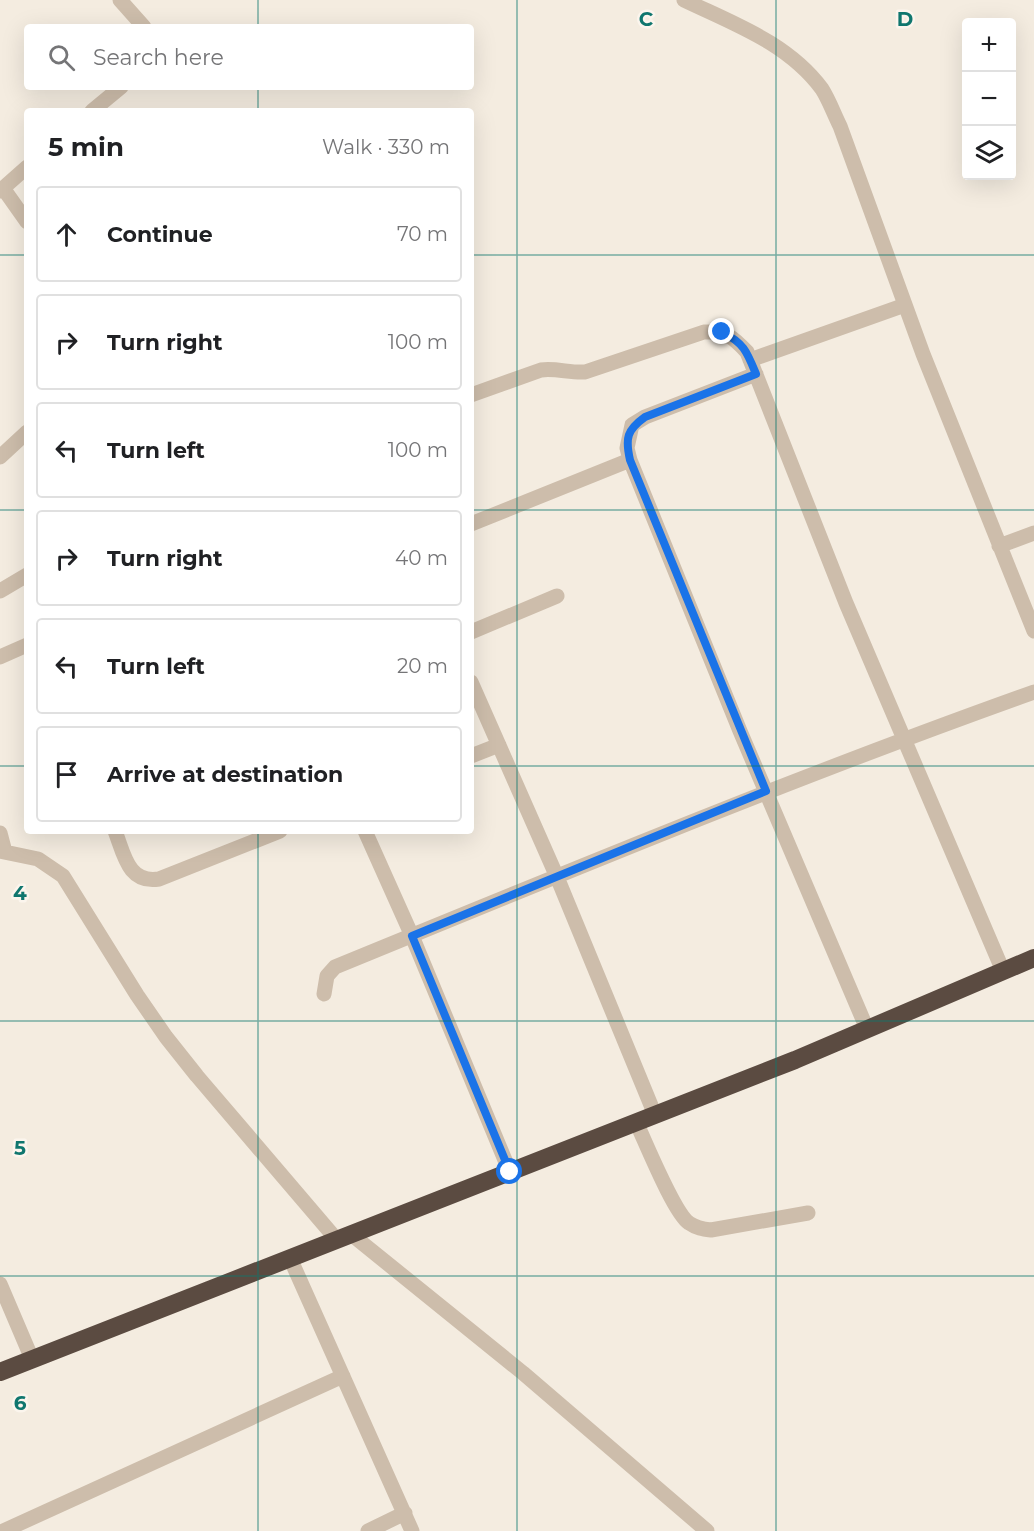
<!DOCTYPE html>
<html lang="en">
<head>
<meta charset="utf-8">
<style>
  :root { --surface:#fff; --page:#f2f2f2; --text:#202124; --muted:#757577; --line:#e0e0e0 }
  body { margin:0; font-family:Montserrat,sans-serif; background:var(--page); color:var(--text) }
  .controls { position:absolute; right:18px; top:18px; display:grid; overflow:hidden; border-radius:6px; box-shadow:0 6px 24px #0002 }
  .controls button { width:54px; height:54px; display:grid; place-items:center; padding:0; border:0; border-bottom:2px solid var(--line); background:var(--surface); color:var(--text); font:30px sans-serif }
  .stop { position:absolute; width:18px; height:18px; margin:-14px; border:4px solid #1a73e8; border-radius:50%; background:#fff }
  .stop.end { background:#1a73e8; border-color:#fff; box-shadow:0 2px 6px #0008 }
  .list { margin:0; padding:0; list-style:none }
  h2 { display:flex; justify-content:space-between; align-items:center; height:78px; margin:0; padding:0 24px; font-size:26px }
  h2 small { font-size:20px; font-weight:400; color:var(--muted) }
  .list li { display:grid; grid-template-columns:39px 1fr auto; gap:18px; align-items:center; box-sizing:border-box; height:96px; margin:0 12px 12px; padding:0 12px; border:2px solid var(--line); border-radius:6px }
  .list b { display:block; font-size:22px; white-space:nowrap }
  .list em { font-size:20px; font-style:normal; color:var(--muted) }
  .icon { flex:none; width:33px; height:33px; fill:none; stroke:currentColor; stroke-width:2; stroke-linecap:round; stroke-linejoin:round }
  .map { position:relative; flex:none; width:1034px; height:1531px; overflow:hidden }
  .search { position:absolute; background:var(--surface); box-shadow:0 6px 24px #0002; left:24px; top:24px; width:450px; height:66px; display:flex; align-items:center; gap:15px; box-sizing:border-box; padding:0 21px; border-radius:6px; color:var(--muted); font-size:22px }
  .panel { position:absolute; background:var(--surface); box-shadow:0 6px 24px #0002; left:24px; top:108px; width:450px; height:726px; border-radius:6px }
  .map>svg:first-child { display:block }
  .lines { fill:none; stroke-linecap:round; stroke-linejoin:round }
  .minor { stroke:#cdbdab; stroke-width:15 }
  .highway { stroke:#5b4b41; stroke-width:18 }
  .route { stroke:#1a73e8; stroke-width:8 }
  .grid { fill:none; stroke:#0f766e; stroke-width:1.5; stroke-opacity:0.55 }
  .grid-label { font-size:20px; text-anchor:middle; font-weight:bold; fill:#0f766e; stroke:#fbf5ed; stroke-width:5; stroke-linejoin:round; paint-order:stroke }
</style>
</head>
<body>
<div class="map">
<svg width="1034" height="1531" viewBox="0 0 1034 1531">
  <rect width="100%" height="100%" fill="#f4ece0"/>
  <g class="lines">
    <path class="minor" d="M 120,0 L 144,27
      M 684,0 C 734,24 788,43 822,89 C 829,100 834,114 840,126 L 923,354 L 1034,631
      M 92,111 L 121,87
      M 3,188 L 27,222
      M 0,191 L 27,167
      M 750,360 L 905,305
      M 756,374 L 645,417 L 632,425 L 627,448 L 630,460 L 740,731 L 867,1029
      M 471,395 L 541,370 C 556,368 570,373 585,372 L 704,332 C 726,331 732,336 747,352 L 846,603 L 1003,971
      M 0,457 L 27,432
      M 471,524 L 630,460
      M 999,546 L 1034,533
      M 0,591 L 27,575
      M 471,632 L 557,596
      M 0,657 L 27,645
      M 471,682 L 557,877 L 655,1115
      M 471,756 L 499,745
      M 115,831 C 124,854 128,884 159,879 L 280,831
      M 365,831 L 412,936 L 510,1172
      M 0,833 L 5,852
      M 0,851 L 38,859 L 63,876 L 137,995 L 166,1037 L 197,1076 L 337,1240
      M 324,994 L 327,976 L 335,967 C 567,872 798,776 1034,692
      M 636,1122 C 646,1143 674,1213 689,1223 C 696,1228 703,1229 711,1230 L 808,1213
      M 351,1234 L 523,1373 L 707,1531
      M 290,1258 L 412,1531
      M 0,1284 L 32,1359
      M 3,1531 L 343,1376
      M 368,1531 L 405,1513"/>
    <path class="highway" d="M 0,1372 L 795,1060 L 1034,958"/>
  </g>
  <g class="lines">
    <path class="route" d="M 510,1172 L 412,936 L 766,791 L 630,460 C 625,438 627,430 645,417 L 756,374 C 747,352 744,343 722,332"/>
  </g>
  <path class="grid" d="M 258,0 L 258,27M 517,0 L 517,1531M 776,0 L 776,1531M 258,87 L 258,111M 0,255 L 27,255M 471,255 L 1034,255M 0,510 L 27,510M 471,510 L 1034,510M 0,766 L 27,766M 471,766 L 1034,766M 258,831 L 258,1531M 0,1021 L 1034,1021M 0,1276 L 1034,1276"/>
  <g class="grid-label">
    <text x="646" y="26">C</text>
    <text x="905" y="26">D</text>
    <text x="20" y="900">4</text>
    <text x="20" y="1155">5</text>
    <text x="20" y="1410">6</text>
  </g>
</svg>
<div class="controls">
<button>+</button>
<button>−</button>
<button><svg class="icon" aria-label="layers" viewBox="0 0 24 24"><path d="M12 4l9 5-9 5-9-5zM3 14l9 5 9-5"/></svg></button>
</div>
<div class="stop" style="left:510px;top:1172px"></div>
<div class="stop end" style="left:722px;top:332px"></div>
<div class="search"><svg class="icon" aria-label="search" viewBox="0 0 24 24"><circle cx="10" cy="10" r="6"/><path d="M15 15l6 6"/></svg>Search here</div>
<section class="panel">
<h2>5 min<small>Walk · 330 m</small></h2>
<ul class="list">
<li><svg class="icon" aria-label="ahead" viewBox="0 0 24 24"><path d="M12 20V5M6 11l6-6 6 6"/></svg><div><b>Continue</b></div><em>70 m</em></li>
<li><svg class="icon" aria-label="right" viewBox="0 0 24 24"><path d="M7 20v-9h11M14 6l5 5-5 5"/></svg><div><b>Turn right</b></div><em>100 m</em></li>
<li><svg class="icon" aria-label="left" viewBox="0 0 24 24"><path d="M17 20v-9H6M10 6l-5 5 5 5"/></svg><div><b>Turn left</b></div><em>100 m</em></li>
<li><svg class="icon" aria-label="right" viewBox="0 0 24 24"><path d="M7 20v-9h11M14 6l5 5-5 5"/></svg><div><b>Turn right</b></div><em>40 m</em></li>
<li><svg class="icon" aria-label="left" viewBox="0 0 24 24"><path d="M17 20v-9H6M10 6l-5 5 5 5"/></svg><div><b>Turn left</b></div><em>20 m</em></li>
<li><svg class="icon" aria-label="arrive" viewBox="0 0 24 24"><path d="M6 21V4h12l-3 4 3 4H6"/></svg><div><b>Arrive at destination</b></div></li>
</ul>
</section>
</div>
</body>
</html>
